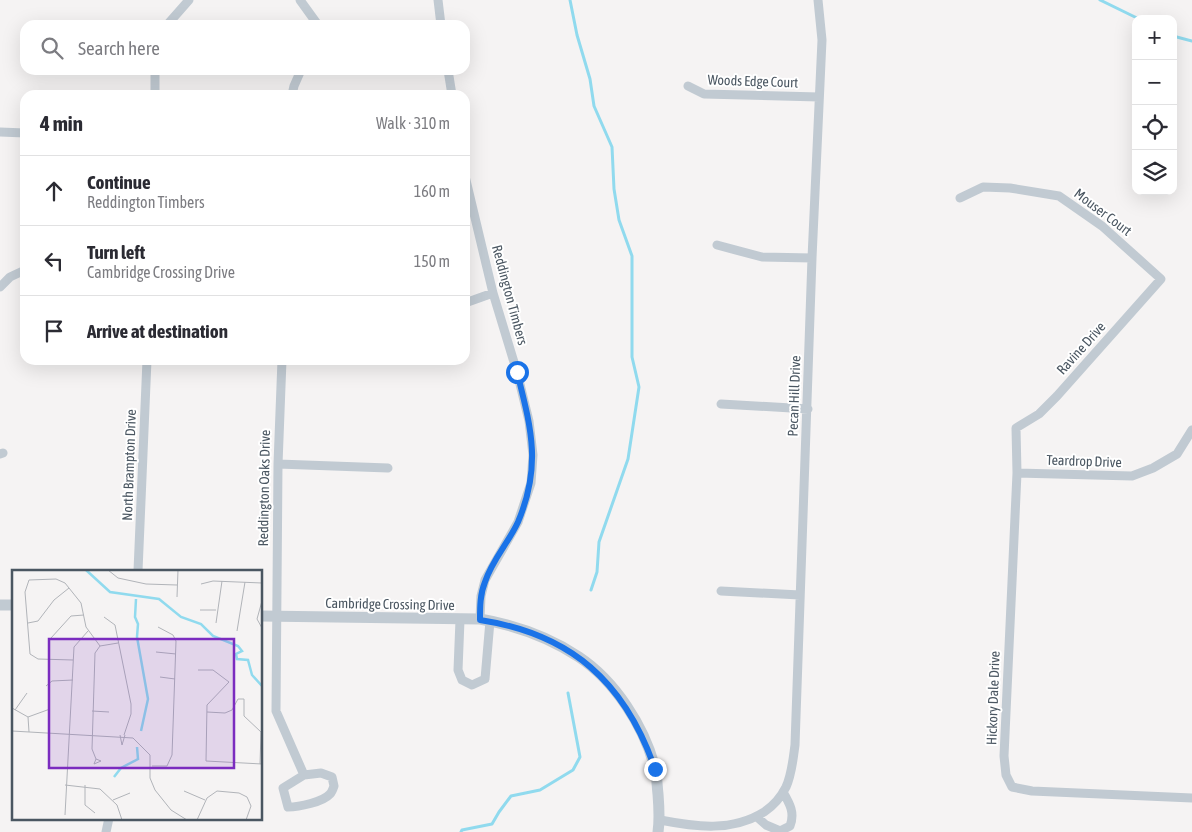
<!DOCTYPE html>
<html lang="en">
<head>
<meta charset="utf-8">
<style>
  :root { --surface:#fff; --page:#f2f2f3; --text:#2b2b33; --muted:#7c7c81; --line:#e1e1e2 }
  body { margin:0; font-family:"Asap Condensed",sans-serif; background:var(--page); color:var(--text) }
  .controls { position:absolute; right:15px; top:15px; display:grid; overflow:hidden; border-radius:10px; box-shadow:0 5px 20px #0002 }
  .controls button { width:45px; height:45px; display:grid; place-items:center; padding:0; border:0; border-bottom:1px solid var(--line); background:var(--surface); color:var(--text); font:25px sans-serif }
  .stop { position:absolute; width:15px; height:15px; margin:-11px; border:4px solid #1a73e8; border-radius:50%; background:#fff }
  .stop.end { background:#1a73e8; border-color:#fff; box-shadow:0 1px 5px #0008 }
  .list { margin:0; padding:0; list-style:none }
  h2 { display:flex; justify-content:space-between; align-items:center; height:65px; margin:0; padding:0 20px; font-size:21px }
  h2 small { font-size:16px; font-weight:400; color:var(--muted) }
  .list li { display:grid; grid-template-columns:32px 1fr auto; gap:15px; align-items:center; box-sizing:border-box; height:70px; padding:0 20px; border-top:1px solid var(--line) }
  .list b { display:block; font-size:19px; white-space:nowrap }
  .list p { margin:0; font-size:16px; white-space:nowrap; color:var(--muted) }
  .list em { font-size:16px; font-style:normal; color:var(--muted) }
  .icon { flex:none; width:28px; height:28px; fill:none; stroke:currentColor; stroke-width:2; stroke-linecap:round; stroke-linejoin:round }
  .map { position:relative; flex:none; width:1192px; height:832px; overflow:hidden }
  .search { position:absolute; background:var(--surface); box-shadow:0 5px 20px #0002; left:20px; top:20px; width:450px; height:55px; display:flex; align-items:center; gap:12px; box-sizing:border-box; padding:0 18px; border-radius:15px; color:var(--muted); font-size:19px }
  .panel { position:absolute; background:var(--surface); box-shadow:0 5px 20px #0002; left:20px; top:90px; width:450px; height:275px; border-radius:15px }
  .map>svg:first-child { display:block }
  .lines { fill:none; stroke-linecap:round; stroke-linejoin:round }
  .stream { stroke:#90daee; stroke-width:3 }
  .minor { stroke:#c1cad2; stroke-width:9 }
  .tertiary { stroke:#c1cad2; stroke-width:11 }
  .route { stroke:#1a73e8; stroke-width:6 }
  .labels { text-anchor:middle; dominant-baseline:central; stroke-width:4; stroke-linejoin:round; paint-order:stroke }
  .street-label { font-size:14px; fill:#4a5661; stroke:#fff }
  .inset-river { fill:none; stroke:#90daee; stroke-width:2.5 }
  .inset-road { fill:none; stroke:#b1b4b9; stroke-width:1 }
  .view { fill:#7b2cbf; fill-opacity:0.15; stroke:#7b2cbf; stroke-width:2.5 }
  .inset-edge { fill:none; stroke:#4a5661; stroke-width:2.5 }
</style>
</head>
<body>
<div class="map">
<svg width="1192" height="832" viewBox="0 0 1192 832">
  <rect width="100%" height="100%" fill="#f5f3f3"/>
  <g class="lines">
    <path class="stream" d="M 570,0 L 577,35 L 590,79 L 594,106 L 612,147 L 614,189 L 619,220 L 632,256 L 632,357 L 639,387 L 628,459 L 599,542 L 597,572 L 591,590
      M 1100,0 L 1139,19
      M 1173,36 L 1192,41
      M 461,832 L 462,830 L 492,824 L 499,812 L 511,796 L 540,790 L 573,770 L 580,757 L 568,693"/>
    <path class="minor" d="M 300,0 L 318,25
      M 438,0 L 441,25
      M 167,25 L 189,0
      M 448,70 L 452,95
      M 688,86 L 704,94 L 819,97
      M 155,95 L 155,70
      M 292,95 L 294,86 L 301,70
      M 0,132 L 25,133
      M 465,176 L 493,293 L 517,372 L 529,421 L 533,455 L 531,483 L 518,522 L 485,580 L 481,596 L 480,619
      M 960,198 L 983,187 L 1010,188 L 1059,196 L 1102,226 L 1161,279 L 1057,396 L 1039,414 L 1016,428 L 1017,473 L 1004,756 L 1006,775 L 1012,787 L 1032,791 L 1192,798
      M 717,245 L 762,257 L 812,258
      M 0,287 L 10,277 L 25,270
      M 465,303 L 493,293
      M 282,360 L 278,464 L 276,711 L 304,775 L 321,773 L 332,777 L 334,786 C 333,789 332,792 330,794 C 323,802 299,807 288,807 L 283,788 L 304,775
      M 721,404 L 808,409
      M 0,454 L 3,453
      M 278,464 L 388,468
      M 1017,473 L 1132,476 L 1153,468 L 1177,454 L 1192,430
      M 138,571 L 147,360
      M 721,591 L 800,595
      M 460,620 L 458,670 L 462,680 L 472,685 L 485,679 L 490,621
      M 757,817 L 766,825 L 780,831 L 790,826 C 795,813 790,804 783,792
      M 660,820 C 696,827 732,832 764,812 C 773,806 781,797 786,787 C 792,774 793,759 795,745 L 812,258 L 822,40 L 818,0
      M 106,832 L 109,818"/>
    <path class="tertiary" d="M 0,605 L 14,605
      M 261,616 L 480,619 C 514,625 549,637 579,657 C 615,681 644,726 655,768 C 657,776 657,786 658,794 C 659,807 660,819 658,832"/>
  </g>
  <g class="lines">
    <path class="route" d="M 517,372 C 531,428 542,465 518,522 C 509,542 492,560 485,582 C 480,594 480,607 480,620 C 571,634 625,682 655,769"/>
  </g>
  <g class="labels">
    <g class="street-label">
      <text transform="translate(753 81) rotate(2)">Woods Edge Court</text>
      <text transform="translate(1103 212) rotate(37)">Mouser Court</text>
      <text transform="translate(510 295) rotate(75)">Reddington Timbers</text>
      <text transform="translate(1081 348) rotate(-48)">Ravine Drive</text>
      <text transform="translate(794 396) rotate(-88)">Pecan Hill Drive</text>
      <text transform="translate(1084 461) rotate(2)">Teardrop Drive</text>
      <text transform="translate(129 465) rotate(-88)">North Brampton Drive</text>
      <text transform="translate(264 488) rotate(-89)">Reddington Oaks Drive</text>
      <text transform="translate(390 604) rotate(1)">Cambridge Crossing Drive</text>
      <text transform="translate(993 698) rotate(-88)">Hickory Dale Drive</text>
    </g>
  </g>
  <g transform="translate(12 570)">
    <rect width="250" height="250" fill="#f5f3f3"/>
    <path class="inset-river" d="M 74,0 L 98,22 L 147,29 L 169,47 L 189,54 L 201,66 L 226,76 L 230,81 L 224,84 L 225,89 L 236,90 L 240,105 L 250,116M 124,29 L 123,47 L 126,54 L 125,67 L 136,129 L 129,161M 102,207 L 109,198 L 126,189 L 125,177"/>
    <path class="inset-road" d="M 96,0 L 106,8 L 134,14 L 165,15M 189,14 L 201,11 L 250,13M 165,27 L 166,0M 250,31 L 245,49 L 250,58M 188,40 L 204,40M 92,47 L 103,55 L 119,134 L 119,144 L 112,165M 16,53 L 26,51 L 42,30 L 57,18M 204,53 L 210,11M 225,61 L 233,12M 39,68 L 59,46 L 72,45M 144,82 L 164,84M 61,90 L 26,89 L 18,84 L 13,22 L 17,10 L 44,9 L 53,13 L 69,33 L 74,57 L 88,76M 186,100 L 201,100 L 217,112 L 195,135 L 194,191 L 250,194M 148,107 L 163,109M 34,116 L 40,111 L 61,110M 0,138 L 16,147 L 17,162M 3,140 L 15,123M 80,141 L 97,142M 195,142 L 213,143 L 220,140 L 226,129 L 232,129 L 232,146 L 249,162 L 248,194M 16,147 L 38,139M 0,161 L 121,168 L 138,185 L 138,208 L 143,220 L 159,240 L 175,250M 108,165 L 110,175 L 113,165M 84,189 L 82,194 L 89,191 L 84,189 L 80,179 L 83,83 L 88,76 L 106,73M 140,196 L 155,196 L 160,185 L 164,71 L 161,65 L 146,57M 53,215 L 88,219 L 105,235 L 110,250M 73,215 L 73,235 L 83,243M 172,221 L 193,230M 101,230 L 118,223M 53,245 L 62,77 L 76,61M 185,250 L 195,228 L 205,221 L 227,223 L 235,227 L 239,236 L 234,250"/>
    <path class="view" d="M 37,69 L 222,69 L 222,198 L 37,198 Z"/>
    <rect width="250" height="250" class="inset-edge"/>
  </g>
</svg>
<div class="controls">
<button>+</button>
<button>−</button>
<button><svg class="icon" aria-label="locate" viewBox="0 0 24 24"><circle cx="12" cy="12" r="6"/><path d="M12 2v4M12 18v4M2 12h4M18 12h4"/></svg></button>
<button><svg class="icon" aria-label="layers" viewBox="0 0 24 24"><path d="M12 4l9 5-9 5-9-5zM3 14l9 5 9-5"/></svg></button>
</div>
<div class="stop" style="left:517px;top:372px"></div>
<div class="stop end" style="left:655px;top:769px"></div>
<div class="search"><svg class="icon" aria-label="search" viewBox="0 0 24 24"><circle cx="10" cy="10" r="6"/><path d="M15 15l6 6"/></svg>Search here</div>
<section class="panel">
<h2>4 min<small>Walk · 310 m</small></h2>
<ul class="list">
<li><svg class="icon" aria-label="ahead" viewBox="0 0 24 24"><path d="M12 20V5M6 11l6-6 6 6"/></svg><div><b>Continue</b><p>Reddington Timbers</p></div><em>160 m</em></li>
<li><svg class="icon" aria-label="left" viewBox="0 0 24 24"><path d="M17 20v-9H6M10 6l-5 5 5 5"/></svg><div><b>Turn left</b><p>Cambridge Crossing Drive</p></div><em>150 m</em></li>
<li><svg class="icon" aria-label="arrive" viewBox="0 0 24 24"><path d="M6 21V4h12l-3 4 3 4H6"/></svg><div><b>Arrive at destination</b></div></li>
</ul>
</section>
</div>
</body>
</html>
